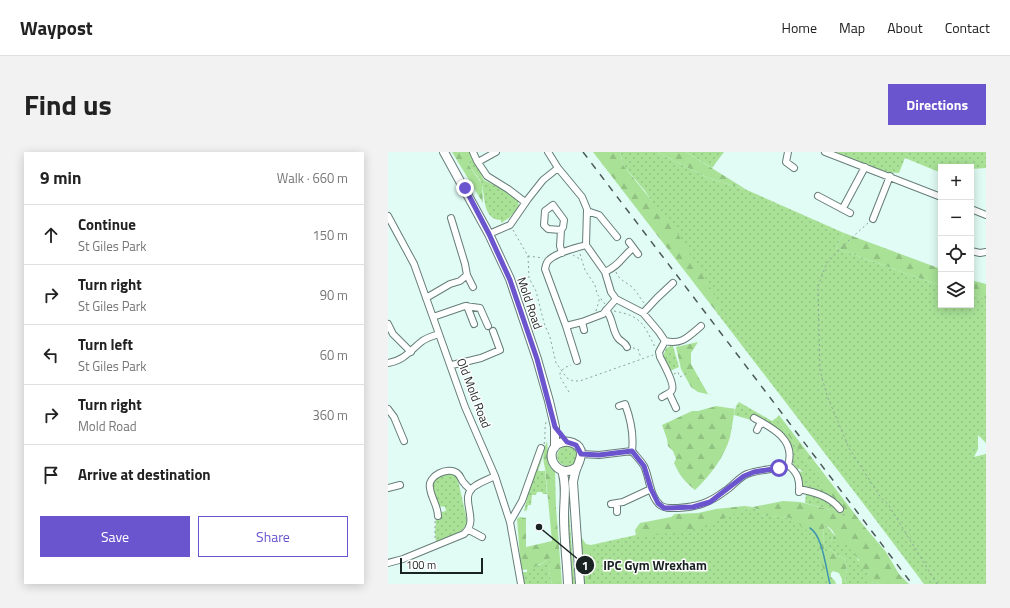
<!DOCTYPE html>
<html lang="en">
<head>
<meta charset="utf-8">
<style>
  :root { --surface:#fff; --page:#f2f2f2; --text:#222; --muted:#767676; --line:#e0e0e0; --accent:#6a55ce }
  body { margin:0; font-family:"Titillium Web",sans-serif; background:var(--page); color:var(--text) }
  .controls { position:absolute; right:12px; top:12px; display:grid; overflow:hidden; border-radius:0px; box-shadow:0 2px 10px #0003 }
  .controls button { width:36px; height:36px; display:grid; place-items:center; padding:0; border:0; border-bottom:1px solid var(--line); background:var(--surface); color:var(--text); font:20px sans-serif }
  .scale { position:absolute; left:12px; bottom:10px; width:83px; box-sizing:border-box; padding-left:4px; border:2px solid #192321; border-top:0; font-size:11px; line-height:14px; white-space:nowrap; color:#192321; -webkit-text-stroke:3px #fff; paint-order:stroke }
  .stop { position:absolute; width:12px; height:12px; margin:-9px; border:3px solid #6a55ce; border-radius:50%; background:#fff }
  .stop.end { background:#6a55ce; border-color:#fff; box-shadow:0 1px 4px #0008 }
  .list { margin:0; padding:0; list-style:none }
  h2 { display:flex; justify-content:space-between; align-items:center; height:52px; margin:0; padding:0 16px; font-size:17px }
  h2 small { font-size:13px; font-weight:400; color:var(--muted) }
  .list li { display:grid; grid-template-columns:26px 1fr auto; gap:12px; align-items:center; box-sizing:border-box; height:60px; padding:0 16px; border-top:1px solid var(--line) }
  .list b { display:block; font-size:15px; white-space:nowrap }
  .list p { margin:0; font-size:13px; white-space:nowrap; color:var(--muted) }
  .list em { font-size:13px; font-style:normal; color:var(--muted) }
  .actions { display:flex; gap:8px; padding:12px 16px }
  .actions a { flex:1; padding:9px 0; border:1px solid var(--accent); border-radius:0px; text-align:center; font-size:14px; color:var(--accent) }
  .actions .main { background:var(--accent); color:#fff }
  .icon { flex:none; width:22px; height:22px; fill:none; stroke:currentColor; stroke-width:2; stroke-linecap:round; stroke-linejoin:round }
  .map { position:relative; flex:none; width:598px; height:432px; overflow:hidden; border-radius:0px }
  header { display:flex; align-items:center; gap:24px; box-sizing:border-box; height:56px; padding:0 20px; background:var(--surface); border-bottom:1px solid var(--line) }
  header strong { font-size:19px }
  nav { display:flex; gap:22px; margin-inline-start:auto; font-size:14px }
  .intro { display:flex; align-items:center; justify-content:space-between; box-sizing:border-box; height:96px; padding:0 24px }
  h1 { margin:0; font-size:28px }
  .button { padding:10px 18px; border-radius:0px; background:var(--accent); color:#fff; font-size:14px; font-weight:700 }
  main { display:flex; gap:24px; padding:0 24px }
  aside { flex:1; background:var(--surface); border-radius:0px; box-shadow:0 2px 10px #0003 }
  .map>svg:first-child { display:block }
  .green { fill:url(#green-dots) }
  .forest { fill:url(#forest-firs) }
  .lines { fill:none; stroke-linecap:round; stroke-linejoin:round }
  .stream { stroke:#3f94ae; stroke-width:1.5 }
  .minor-casing { stroke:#667d78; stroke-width:8 }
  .major-casing { stroke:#667d78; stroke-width:10 }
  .path { stroke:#8ea19d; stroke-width:1; stroke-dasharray:2 3; stroke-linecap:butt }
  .minor { stroke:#fff; stroke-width:6 }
  .major { stroke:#fff; stroke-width:8 }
  .rail { stroke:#4c5a57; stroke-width:1.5; stroke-dasharray:7 7; stroke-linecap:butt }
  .route { stroke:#6a55ce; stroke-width:5 }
  .labels { text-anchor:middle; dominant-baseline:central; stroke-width:3; stroke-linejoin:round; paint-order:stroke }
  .street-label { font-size:12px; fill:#192321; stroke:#fff }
  .leader { fill:none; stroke:#192321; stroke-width:1.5 }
  .callout-dot { fill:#192321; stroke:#fff; stroke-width:1.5 }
  .mark-label { font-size:12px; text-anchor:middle; font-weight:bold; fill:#fff }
  .callout-label { font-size:13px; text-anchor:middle; font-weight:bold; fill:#192321; stroke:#fff; stroke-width:3; stroke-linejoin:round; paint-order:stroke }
</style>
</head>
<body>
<header>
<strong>Waypost</strong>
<nav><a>Home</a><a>Map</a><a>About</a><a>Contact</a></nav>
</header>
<div class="intro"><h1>Find us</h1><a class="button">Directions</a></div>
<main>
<aside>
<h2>9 min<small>Walk · 660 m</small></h2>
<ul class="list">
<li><svg class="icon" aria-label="ahead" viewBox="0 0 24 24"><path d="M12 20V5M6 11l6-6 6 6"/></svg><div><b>Continue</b><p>St Giles Park</p></div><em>150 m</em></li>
<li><svg class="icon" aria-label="right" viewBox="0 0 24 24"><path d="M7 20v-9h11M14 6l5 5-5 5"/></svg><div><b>Turn right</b><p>St Giles Park</p></div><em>90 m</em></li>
<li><svg class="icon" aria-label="left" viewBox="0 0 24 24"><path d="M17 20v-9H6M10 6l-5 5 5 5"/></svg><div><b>Turn left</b><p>St Giles Park</p></div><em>60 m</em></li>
<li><svg class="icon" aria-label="right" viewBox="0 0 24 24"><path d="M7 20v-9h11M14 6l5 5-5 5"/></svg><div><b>Turn right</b><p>Mold Road</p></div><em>360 m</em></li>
<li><svg class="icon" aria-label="arrive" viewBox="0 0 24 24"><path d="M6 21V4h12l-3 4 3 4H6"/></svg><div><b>Arrive at destination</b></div></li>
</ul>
<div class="actions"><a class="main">Save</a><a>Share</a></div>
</aside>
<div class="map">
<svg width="598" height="432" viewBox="0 0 598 432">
  <defs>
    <pattern id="green-dots" width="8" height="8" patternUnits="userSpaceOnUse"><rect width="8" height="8" fill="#a9e297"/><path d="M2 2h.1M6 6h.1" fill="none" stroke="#91c282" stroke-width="1.8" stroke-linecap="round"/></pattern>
    <pattern id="forest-firs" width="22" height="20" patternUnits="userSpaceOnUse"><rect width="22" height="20" fill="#a9e297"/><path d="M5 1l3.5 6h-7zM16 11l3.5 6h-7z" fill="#91c282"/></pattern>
  </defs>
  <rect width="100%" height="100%" fill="#e1fbf5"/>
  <path class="green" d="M 232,0 L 269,0 L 320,26 L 359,38 L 456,81 L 448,96 L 553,134 L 553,153 L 583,153 L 583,142 L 598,147 L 598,291 L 590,283 L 590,297 L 586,305 L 598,302 L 598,432 L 536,432 L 478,355 L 326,157 L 332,154 L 257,39 L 235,13 Z
    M 298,0 L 336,0 L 324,16 Z
    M 448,0 L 598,0 L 598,16 L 583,17 L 583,15 L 553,15 L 553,20 L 551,20 L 517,6 L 511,21 C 491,21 466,8 448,0 Z
    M 84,4 L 96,28 L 125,43 L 130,49 L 131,55 L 121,66 L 113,71 L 113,68 C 95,68 97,45 94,33 C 92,26 84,18 80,12 Z
    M 283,194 L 285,194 L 291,215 L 282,219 L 275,205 L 278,196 Z
    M 351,250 L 384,269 L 388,266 L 454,357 L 449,352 L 417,337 L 417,335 L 414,335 C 415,329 413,323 410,319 L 415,320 L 412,317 L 409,317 L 405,312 C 407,283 388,274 366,263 L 363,268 L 346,263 L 348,254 Z
    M169 304a10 10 0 1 1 20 0a10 10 0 1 1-20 0Z
    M 155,302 L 154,307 L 150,319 L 157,319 L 159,342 L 155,342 L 154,340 L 149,340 L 148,343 L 144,343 L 143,353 L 140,353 L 139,358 L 136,359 L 142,335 Z
    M 63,321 L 69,324 L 79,368 C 77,383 61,385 48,390 L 47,381 L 48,366 L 54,360 L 58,359 L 57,355 L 50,354 L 43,335 L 46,326 Z
    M 418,341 L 438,348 L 449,357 L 443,358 L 417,351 Z
    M 180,350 L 187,432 L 182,432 L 178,355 Z
    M 365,355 L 370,358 L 373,363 L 402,366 L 424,372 L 433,395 L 442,432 L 203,432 L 203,393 L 346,361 Z
    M 438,373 L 447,384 L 443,388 L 460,390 C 465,399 474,417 482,423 L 482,431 L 488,430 L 491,432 L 457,432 L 459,412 L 456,406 L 450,404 L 443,397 L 441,399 L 437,399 L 435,387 L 436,375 Z
    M 163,405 L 161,419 L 164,432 L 135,432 L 133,420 L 139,420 L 139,417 L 152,413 Z"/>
  <path class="forest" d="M 64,0 L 82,0 L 84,4 L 80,12 L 94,32 L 95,51 Z
    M 205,0 L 232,0 L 235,13 L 288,79 L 333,154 L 326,157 Z
    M 269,0 L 298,0 L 359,38 L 320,26 Z
    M 456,81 L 553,117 L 553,134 L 448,96 Z
    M 583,128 L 598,132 L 598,147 L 583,142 Z
    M 310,190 L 303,201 L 303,212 L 320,242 L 328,244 L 310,240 L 303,235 L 293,217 L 288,195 Z
    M 328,254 L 347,257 C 345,266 344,276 342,285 C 337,304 322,324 307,338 C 296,329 292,324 286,311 L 288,307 L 285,299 L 280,294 L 279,287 L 274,273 L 304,259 L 310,259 Z
    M 391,263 L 476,374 L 498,400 L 511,422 L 521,432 L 491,432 L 488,430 L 482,431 L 476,429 L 475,424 L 482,423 L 471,415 L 471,408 L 460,395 L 460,390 L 453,393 L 443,389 L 447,383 L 444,378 L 438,373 L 436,375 L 435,387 L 437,399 L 441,399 L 443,397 L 450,404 L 456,406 L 459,412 L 457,432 L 454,432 L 454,427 L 451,421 L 445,419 L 443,421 L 443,425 L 447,429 L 448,432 L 440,432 L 435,417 L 430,389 L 425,382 L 415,376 L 409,370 L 402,366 L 372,363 L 370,358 L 365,355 C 349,360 337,367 322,372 C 301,379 270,384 248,383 L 247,378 L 252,371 L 283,365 L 287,362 L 310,361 L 328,357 L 356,354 L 365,355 L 395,349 L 412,350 L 443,358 L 453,357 L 388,266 Z
    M 159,289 L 161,314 L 167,319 L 168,356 L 174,432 L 164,432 L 161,419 L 162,406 C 153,412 144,418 133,418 L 129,367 L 132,365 L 138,366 L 138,395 L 164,389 L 157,316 C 154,305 155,299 159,289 Z
    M 193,385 L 198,392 L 203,393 L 203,432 L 196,432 Z"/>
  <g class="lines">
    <path class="stream" d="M 422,376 C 435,384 438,418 442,432"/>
    <g class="minor-casing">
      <path id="minor" d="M 85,0 L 89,9 L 99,24 L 120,37 L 137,50
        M 160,0 L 170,16
        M 400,0 L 398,10 L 406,16
        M 437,0 L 553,45
        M 90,10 L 108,0
        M 430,44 L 462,61
        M 455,56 L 477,15
        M 583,57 L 598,63
        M 199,59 L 211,63 L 229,85
        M 0,64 L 26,112 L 77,255 L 107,324 L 122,370 L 133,432
        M 485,67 L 502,24
        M 173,78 L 175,75 L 176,68 L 165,53 L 157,59 L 156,73 L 160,77 L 173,78 L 172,94 L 174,101
        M 101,82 L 122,73 L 140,47 L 155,28 L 170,16 L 194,45 L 199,57 L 198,93 L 217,120 L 223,140 L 228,147 L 255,161 L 271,180 L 277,189
        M 241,90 L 250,102
        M 198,93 C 188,96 169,100 161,108 C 158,110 158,114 157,117 L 178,174 L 194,170 L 215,162 L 228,147
        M 583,99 L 592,101 L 598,100
        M 217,120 C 232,113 233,106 245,96
        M 79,123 L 85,135
        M 38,146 L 62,132 L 72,129 L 79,123 L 77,112 L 63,66
        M 79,154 L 86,172
        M 218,158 C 225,166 224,178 230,186 C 233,190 237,190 239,195
        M 255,161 L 269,146 L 285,131
        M 45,165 L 77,154 L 92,156 L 100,174
        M 194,170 L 196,178
        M 0,172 L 5,182 L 23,200
        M 178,174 L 189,209
        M 277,189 C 294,193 300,185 313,174
        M 0,211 C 15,209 22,199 33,190 C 38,186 44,184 51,182
        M 64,213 L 93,206 L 112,198 L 105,179
        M 281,241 L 288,256
        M 274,245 C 277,243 283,241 284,238 C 287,232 275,211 272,205 L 271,200 L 277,189
        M 0,257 L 6,265 L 16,289
        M 369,278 L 373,270
        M 244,299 C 248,304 253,309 256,314 C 262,326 261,343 272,353 C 277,357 283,356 290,356 C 309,355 321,351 337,339 C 345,334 350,326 359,322 C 372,317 387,318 400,313 C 408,288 385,276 366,266
        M 193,302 L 211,303 L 244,299 C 246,283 243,268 237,252 L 231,254
        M 400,313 C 410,321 412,328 411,340
        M 0,336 L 12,333
        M 411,337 C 426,340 442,344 452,357
        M 223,352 L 235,350 L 263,337
        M 229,352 L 229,360
        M 50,364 C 50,354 43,346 42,336 C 39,324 60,314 69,321 C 73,324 73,328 76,331 C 78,334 81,336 83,338
        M 122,370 L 134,349 L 153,296
        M 81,378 L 94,385
        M 0,411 L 15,407 L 76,382 C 93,367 69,346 87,334 C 93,330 101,327 107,324"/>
    </g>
    <g class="major-casing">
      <path id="major" d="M 56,0 L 101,82 L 122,127 L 149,207 L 161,249 L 167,275 L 167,295
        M 189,315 C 171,329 154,303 170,292 C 175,289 180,289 185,291 C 197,296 193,306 189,315 C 187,319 186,325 185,330 L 192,432
        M 174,318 C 179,334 176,348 176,364 C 176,387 179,409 180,432"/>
    </g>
    <path class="path" d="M 480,71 L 460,89 L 439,111 L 430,134 L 432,219 L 440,246 L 461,296 L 493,346 L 500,352 L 549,432
      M 125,78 L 140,104 L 155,106
      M 192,102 L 197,118 L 207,133 L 209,142 L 217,152
      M 185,103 L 192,107
      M 140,104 L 141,126 L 148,139 L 156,171 L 162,185 L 168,211 L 179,226 L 185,229 L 192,229 L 265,203
      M 228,120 C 231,128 238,130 244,135 C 249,140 252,146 256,151
      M 208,159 L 212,145
      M 226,159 C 253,164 255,171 267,195
      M 245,196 L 250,197 L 253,206
      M 286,222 L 290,220 L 292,225 L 301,220
      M 181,240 L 172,225 L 172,221 L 176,216 L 183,213
      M 156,292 C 158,284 156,277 158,270
      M 455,362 L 458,366
      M 47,369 L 47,388"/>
    <use href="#minor" class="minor"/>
    <use href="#major" class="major"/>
    <path class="rail" d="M 195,0 L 524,432"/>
  </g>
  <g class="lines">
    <path class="route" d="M 77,36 L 101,82 L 122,128 L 149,207 L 167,275 L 179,290 L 188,293 L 193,302 L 211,303 L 244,299 L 256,314 L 263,337 L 270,351 L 276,356 L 281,356 L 305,355 L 322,350 L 356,324 L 366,320 L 391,316"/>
  </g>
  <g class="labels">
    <g class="street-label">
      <text transform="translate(142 151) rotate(71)">Mold Road</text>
      <text transform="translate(86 241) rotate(69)">Old Mold Road</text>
    </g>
  </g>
  <path class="leader" d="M151 375L197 413"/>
  <g class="callout-dot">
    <circle cx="151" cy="375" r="4"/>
    <circle cx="197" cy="413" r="10"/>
  </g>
  <g class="mark-label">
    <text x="197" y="418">1</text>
  </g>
  <g class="callout-label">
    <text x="267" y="418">IPC Gym Wrexham</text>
  </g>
</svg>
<div class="controls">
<button>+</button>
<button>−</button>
<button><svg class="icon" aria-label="locate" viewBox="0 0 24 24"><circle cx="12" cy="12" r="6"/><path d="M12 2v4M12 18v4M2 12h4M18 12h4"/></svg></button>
<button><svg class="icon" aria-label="layers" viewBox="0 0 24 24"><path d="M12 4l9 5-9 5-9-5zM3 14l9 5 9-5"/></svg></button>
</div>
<div class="scale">100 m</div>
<div class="stop" style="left:391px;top:316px"></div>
<div class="stop end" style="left:77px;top:36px"></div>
</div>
</main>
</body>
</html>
